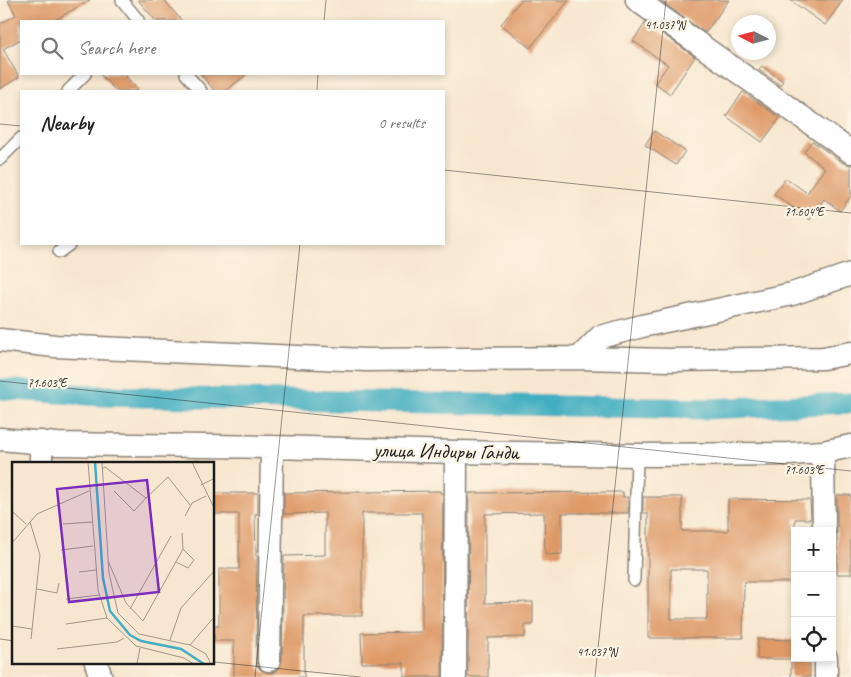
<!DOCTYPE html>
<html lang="en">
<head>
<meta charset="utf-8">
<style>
  :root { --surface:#fff; --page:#f6f6f6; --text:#222; --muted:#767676; --line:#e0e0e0 }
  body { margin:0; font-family:Caveat,sans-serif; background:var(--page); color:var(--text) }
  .controls { position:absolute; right:15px; bottom:15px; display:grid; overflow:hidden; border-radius:0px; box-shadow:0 2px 8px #0003 }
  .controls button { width:45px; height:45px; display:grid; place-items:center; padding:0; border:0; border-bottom:1px solid var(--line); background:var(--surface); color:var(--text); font:25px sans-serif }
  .compass { position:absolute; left:731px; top:15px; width:45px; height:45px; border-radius:50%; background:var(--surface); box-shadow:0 2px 8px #0003; rotate:276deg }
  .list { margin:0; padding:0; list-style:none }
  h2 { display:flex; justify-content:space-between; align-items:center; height:65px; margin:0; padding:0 20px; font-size:21px }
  h2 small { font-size:16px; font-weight:400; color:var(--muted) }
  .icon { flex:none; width:28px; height:28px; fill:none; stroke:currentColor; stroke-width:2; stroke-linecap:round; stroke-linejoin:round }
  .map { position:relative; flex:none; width:851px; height:677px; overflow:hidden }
  .search { position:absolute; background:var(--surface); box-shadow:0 2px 8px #0003; left:20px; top:20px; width:425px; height:55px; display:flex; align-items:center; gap:12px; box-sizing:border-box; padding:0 18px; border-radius:0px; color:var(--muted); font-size:19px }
  .panel { position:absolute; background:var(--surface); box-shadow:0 2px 8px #0003; left:20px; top:90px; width:425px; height:155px; border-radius:0px }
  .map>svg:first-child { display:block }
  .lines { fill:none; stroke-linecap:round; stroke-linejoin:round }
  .canal { stroke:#43aec1; stroke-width:21 }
  .building { fill:#de9966; fill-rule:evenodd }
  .service-casing { stroke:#8a8276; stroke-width:14 }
  .minor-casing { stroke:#8a8276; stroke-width:25 }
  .service { stroke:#fff; stroke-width:11 }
  .minor { stroke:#fff; stroke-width:22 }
  .ticks { fill:none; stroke:#1c1c1c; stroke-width:1; stroke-opacity:0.45 }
  .labels { text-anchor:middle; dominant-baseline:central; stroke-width:4.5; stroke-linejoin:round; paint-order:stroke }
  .street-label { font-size:21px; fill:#1c1c1c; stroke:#fcf5e5 }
  .inset-river { fill:none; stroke:#43aec1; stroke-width:2.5 }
  .inset-road { fill:none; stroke:#a09688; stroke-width:1 }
  .view { fill:#7b2cbf; fill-opacity:0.15; stroke:#7b2cbf; stroke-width:2.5 }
  .inset-edge { fill:none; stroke:#1c1c1c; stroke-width:2.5 }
  .ticks-label { font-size:12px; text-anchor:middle; fill:#1c1c1c; stroke:#fcf5e5; stroke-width:4.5; stroke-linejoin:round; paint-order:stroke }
</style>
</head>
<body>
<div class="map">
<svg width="851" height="677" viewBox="0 0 851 677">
  <rect width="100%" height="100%" fill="#fcf5e5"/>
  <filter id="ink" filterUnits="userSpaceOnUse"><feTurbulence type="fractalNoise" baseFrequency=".02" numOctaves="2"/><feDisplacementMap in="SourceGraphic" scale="10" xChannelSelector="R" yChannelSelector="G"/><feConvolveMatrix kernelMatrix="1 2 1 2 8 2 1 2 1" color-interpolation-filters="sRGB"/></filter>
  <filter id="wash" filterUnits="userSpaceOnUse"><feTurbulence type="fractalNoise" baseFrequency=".0096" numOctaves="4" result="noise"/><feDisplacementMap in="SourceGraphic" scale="20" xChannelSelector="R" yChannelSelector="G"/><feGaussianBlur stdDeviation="1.12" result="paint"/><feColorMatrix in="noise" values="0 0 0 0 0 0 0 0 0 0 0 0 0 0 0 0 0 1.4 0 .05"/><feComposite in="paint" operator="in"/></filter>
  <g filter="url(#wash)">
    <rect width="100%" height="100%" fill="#f8e7d0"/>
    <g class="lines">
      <path class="canal" d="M 0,389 L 101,396 L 704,409 L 851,403"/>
    </g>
    <g id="blocks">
      <path class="building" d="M 8,0 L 90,0 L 53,21 L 21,21 L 21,39 L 3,49 L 19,77 L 0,89 L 0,24 L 16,15 Z
        M 138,0 L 164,0 L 182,21 L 156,21 Z
        M 521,0 L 569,0 L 530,48 L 501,24 Z
        M 662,0 L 729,0 L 705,33 L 661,1 Z
        M 790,0 L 843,0 L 825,25 Z
        M 646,22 L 695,57 L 670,94 L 655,83 L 668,65 L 633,41 Z
        M 762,66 L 783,81 L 780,85 L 759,70 Z
        M 100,74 L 124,74 L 139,91 L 116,91 Z
        M 200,74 L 247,74 L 226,91 L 215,91 Z
        M 743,92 L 780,118 L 762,142 L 726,116 Z
        M 654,131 L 685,151 L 676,165 L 645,145 Z
        M 812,141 L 843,163 L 851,165 L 851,196 L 840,211 L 824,199 L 810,220 L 774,194 L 786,178 L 807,193 L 825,168 L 804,152 Z
        M 440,491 L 440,493 L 443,493 L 442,677 L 404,677 L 404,663 L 362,663 L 361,633 L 422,632 L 422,513 L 362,513 L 362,616 L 304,616 L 304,677 L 234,677 L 234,641 L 214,641 L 214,626 L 219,626 L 219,569 L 239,569 L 239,514 L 214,514 L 214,493 L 258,493 L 258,514 L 255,514 L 256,556 L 257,556 L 256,660 L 257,666 L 262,671 L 269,673 L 275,672 L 280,667 L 282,660 L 284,556 L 325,555 L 325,513 L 284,514 L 284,493 Z
        M 623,492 L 623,497 L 628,497 L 628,513 L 562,513 L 562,554 L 545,555 L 544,513 L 485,514 L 485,603 L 533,602 L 533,625 L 525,625 L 525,637 L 488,638 L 488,677 L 468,677 L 469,493 Z
        M 837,495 L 851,495 L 851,574 L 837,574 Z
        M 643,497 L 682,497 L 682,531 L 728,531 L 728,499 L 810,500 L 811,519 L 795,519 L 795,582 L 744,582 L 743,638 L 648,638 L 648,513 L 643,513 ZM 671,569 L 707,569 L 707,619 L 671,619 Z
        M 758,639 L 795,640 L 795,658 L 810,658 L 810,677 L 791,677 L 791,659 L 757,659 Z"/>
    </g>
  </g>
  <g filter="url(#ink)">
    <use href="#blocks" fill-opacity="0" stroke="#8a8276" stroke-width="1"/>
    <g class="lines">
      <g class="service-casing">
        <path id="service" d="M 122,0 L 138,20 L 137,21
          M 186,74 L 201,91
          M 68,91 L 85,74
          M 0,159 L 21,138
          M 59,252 L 70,244
          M 634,580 L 637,455"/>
      </g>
      <g class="minor-casing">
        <path id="minor" d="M 637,0 L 851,152
          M 0,340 L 55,346 L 366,360 L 579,358 L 671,360 L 823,358 L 851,353
          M 579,358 L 600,337 L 642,326 L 792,294 L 851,274
          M 0,439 L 57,444 L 272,447 L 456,452 L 637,455 L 789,454 L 823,452 L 851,446
          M 41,442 L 41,463
          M 823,452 L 824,531
          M 826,658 L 826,677
          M 269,660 L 272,447
          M 96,663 L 101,677
          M 455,677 L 456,452"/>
      </g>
      <use href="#service" class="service"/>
      <use href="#minor" class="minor"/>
    </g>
  </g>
  <path class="ticks" d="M 324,21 L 326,0M 317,91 L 318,74M 0,124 L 21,126M 444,170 L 851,213M 0,381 L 851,471M 0,639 L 14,641M 214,662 L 361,677M 255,677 L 300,244M 595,677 L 666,0"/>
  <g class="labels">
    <g class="street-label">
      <text transform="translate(446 451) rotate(1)">улица Индиры Ганди</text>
    </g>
  </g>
  <g transform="translate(12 462)">
    <rect width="202" height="202" fill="#f8e7d0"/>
    <path class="inset-river" d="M 83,0 L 91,116 L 98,149 L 118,173 L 129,179 L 169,187 L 192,202"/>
    <path class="inset-road" d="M 76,0 L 86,128 L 95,156 L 124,184 L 172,196 L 182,202M 90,0 L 97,111 L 106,151 L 127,172 L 178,183 L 194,192 L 199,202M 180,0 L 203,48M 90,7 L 93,5 L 134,36 L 156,15 L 178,43M 189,23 L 203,16M 102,29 L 122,49 L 134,36M 0,49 L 14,62M 173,54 L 180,41 L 194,34M 18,60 L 28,93 L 19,177M 51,62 L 80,60M 0,81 L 25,52 L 77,29M 49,88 L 81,84M 96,99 L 114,141 L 131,159 L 171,87 L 170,71M 164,100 L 176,106 L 182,98 L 171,87M 67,110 L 84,108M 25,127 L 45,131 L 47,121M 54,137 L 87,133M 118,147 L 159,74M 54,162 L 95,156M 0,164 L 20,167M 158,178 L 169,146 L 203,108M 178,183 L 203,154M 45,187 L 105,180 L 112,176M 125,202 L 128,186"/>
    <path class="view" d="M 135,18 L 147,130 L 57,140 L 45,27 Z"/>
    <rect width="202" height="202" class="inset-edge"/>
  </g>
  <g class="ticks-label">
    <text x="665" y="29">41.037°N</text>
    <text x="804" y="216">71.604°E</text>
    <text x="47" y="387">71.603°E</text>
    <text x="804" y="474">71.603°E</text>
    <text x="597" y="656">41.037°N</text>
  </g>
</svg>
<div class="controls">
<button>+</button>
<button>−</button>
<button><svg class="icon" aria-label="locate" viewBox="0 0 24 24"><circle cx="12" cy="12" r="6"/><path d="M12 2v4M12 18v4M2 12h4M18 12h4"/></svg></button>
</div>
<svg class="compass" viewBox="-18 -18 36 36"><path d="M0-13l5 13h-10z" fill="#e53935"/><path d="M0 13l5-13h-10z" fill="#767676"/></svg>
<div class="search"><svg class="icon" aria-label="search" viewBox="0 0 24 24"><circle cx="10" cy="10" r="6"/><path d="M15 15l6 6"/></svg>Search here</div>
<section class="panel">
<h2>Nearby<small>0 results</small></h2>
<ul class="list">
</ul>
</section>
</div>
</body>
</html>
